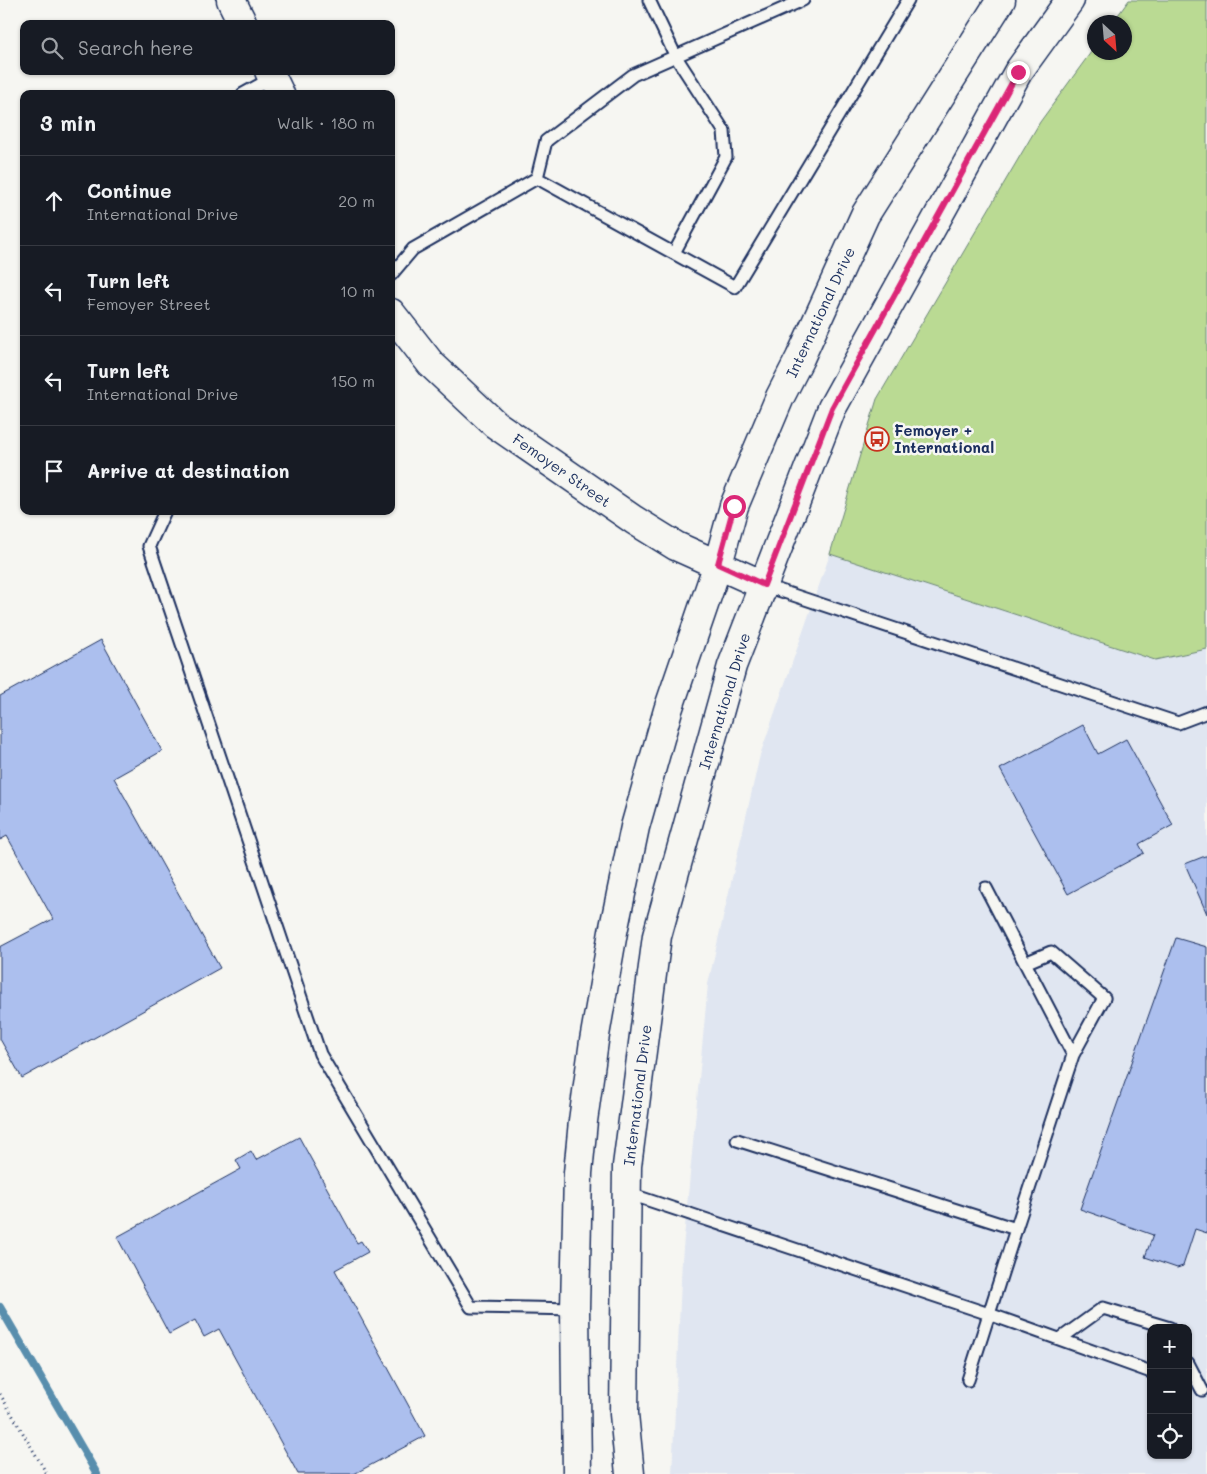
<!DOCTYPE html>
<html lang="en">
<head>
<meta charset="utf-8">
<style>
  :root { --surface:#171b24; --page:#20242c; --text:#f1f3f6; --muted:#9ea1a6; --line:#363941 }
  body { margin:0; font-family:Mali,sans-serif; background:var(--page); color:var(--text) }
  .controls { position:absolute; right:15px; bottom:15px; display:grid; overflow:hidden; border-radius:10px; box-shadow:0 1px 4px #0004 }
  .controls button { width:45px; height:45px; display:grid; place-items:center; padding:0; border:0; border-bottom:1px solid var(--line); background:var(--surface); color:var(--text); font:25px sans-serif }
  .compass { position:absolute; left:1087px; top:15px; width:45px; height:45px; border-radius:50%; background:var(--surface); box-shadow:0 1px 4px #0004; rotate:154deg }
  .stop { position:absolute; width:15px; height:15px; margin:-11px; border:4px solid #db2777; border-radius:50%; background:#fff }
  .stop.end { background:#db2777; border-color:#fff; box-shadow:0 1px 5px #0008 }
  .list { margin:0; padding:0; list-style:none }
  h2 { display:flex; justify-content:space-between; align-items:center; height:65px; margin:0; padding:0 20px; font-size:21px }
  h2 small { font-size:16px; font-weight:400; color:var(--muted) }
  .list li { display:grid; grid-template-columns:32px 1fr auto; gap:15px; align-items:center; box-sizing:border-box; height:90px; padding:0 20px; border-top:1px solid var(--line) }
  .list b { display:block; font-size:19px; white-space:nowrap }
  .list p { margin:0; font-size:16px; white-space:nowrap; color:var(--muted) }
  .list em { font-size:16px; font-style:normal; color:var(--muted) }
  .icon { flex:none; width:28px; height:28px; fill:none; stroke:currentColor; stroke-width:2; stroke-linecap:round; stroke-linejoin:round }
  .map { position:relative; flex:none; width:1207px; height:1474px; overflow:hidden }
  .search { position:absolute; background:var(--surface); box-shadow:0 1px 4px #0004; left:20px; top:20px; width:375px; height:55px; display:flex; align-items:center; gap:12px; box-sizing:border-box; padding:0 18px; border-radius:10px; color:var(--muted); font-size:19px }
  .panel { position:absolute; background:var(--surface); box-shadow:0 1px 4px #0004; left:20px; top:90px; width:375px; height:425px; border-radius:10px }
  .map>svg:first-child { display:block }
  .built { fill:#e0e6f1; fill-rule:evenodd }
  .green { fill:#bada93; stroke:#6a8478 }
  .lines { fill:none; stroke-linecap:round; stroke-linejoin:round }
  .stream { stroke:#598ead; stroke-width:8 }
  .building { fill:#acbfee; stroke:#1b2f5e }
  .lane-casing { stroke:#1b2f5e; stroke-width:15 }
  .secondary-casing { stroke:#1b2f5e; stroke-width:31 }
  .path { stroke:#1b2f5e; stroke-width:3; stroke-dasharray:1 4; stroke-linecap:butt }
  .lane { stroke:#f6f6f2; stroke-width:11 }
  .secondary { stroke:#f6f6f2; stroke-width:28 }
  .route { stroke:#db2777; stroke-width:6 }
  .labels { text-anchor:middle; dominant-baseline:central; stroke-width:5; stroke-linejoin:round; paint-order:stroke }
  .street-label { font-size:15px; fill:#1b2f5e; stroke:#f6f6f2 }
  .poi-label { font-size:15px; font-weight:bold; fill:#1b2f5e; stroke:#f6f6f2; text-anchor:start }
</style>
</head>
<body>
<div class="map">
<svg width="1207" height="1474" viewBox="0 0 1207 1474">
  <rect width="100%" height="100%" fill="#f6f6f2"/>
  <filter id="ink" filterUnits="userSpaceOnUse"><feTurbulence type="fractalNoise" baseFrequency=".02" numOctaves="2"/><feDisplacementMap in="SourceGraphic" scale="10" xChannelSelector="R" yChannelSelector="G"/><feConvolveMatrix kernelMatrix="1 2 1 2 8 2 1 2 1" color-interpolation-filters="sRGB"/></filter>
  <g filter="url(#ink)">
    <path class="built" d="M 830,554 L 1155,660 L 1207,649 L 1207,1474 L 672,1474 L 682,1259 L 708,984 L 760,755 ZM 1151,1328 L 1188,1328 L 1188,1455 L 1151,1455 Z"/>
    <path class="green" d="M 1129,0 L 1207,0 L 1207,649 L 1155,660 L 830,554 L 877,399 L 1040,122 L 1094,48 L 1094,52 L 1124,52 L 1124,22 L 1113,22 Z"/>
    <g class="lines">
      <path class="stream" d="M 0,1307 L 97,1474"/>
    </g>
    <path class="building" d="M 101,640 L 162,751 L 114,778 L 220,968 L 22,1078 L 0,1039 L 0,947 L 53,919 L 7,836 L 0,840 L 0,696 Z
      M 1083,725 L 1098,754 L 1126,739 L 1173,825 L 1139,844 L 1144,853 L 1068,894 L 1000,769 Z
      M 1205,856 L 1207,856 L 1207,914 L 1185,864 Z
      M 1176,938 L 1207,947 L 1207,1233 L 1195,1229 L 1183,1266 L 1177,1268 L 1145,1257 L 1153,1235 L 1080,1209 Z
      M 299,1137 L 357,1243 L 361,1241 L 368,1252 L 335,1270 L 425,1436 L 354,1474 L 298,1474 L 219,1329 L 204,1337 L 195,1320 L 169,1334 L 117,1237 L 241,1169 L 236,1160 L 251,1151 L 256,1160 Z"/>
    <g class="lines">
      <g class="lane-casing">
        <path id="lane" d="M 649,0 L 676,57 L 724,131 L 726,157 L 674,253
          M 243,94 L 272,78
          M 537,178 L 735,287 L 908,0
          M 391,275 L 413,249 L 537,178 L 546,141 L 633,75 L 803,0
          M 165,511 L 149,546 L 320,1054 L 471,1307 L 575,1309
          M 763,585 L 1178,723 L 1207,712
          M 1025,963 L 1051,952 L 1104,998 L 1073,1055
          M 737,1140 L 1016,1229 L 1073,1055 L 986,888
          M 627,1193 L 989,1314 L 1151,1372
          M 1060,1339 L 1103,1308 L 1170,1328
          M 1188,1363 L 1202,1390
          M 968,1380 L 1016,1229"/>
      </g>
      <g class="secondary-casing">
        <path id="secondary" d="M 231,0 L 243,24
          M 269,71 L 280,94
          M 391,313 L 431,364 L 495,424 L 634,520 L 676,546 L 763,585
          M 577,1474 L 575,1309 L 578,1173 L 583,1121 L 594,1041 L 613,932 L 635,827 L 668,710 L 718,564 L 734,506 L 780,397 L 800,358 L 865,215 L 1001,0
          M 630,1474 L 624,1414 L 627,1166 L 657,936 L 732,666 L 832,408 L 1018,72 L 1070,0"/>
      </g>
      <path class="path" d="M 0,1394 L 47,1474"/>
      <use href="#lane" class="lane"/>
      <use href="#secondary" class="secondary"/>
    </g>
  </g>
  <g class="lines" filter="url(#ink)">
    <path class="route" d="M 734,506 L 718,564 L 764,585 L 832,408 L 1018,72"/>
  </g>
  <defs>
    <g id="bus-ring" transform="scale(1.25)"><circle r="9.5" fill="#f6f6f2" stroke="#c8321e" stroke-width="1.5"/><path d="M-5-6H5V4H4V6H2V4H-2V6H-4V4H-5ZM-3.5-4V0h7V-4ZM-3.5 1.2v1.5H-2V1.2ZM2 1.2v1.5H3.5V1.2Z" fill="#c8321e"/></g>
  </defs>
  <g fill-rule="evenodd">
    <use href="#bus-ring" x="877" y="439"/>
  </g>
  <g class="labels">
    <g class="street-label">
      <text transform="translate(820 312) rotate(-65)">International Drive</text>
      <text transform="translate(562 470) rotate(35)">Femoyer Street</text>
      <text transform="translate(724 701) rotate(-73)">International Drive</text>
      <text transform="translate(637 1095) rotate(-83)">International Drive</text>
    </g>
    <g class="poi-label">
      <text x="894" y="430">Femoyer +<tspan x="894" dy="17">International</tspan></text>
    </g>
  </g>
</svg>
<div class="controls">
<button>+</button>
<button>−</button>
<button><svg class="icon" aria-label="locate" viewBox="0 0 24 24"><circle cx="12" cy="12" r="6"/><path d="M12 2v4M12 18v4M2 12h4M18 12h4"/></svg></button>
</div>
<svg class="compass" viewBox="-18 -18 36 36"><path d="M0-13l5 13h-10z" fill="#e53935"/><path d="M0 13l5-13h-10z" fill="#9ea1a6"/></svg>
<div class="stop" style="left:734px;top:506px"></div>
<div class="stop end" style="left:1018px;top:72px"></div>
<div class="search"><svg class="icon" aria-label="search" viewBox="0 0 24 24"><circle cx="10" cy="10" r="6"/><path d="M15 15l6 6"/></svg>Search here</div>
<section class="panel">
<h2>3 min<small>Walk · 180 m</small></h2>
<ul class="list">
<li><svg class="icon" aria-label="ahead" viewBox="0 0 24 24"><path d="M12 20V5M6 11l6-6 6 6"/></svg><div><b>Continue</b><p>International Drive</p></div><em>20 m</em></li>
<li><svg class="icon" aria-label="left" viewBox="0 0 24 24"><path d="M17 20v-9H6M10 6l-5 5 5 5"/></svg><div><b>Turn left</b><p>Femoyer Street</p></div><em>10 m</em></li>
<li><svg class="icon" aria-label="left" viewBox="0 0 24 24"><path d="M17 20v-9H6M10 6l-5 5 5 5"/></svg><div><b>Turn left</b><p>International Drive</p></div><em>150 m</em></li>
<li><svg class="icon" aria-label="arrive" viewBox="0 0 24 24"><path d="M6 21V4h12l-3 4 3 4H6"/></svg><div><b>Arrive at destination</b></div></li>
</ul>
</section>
</div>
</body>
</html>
